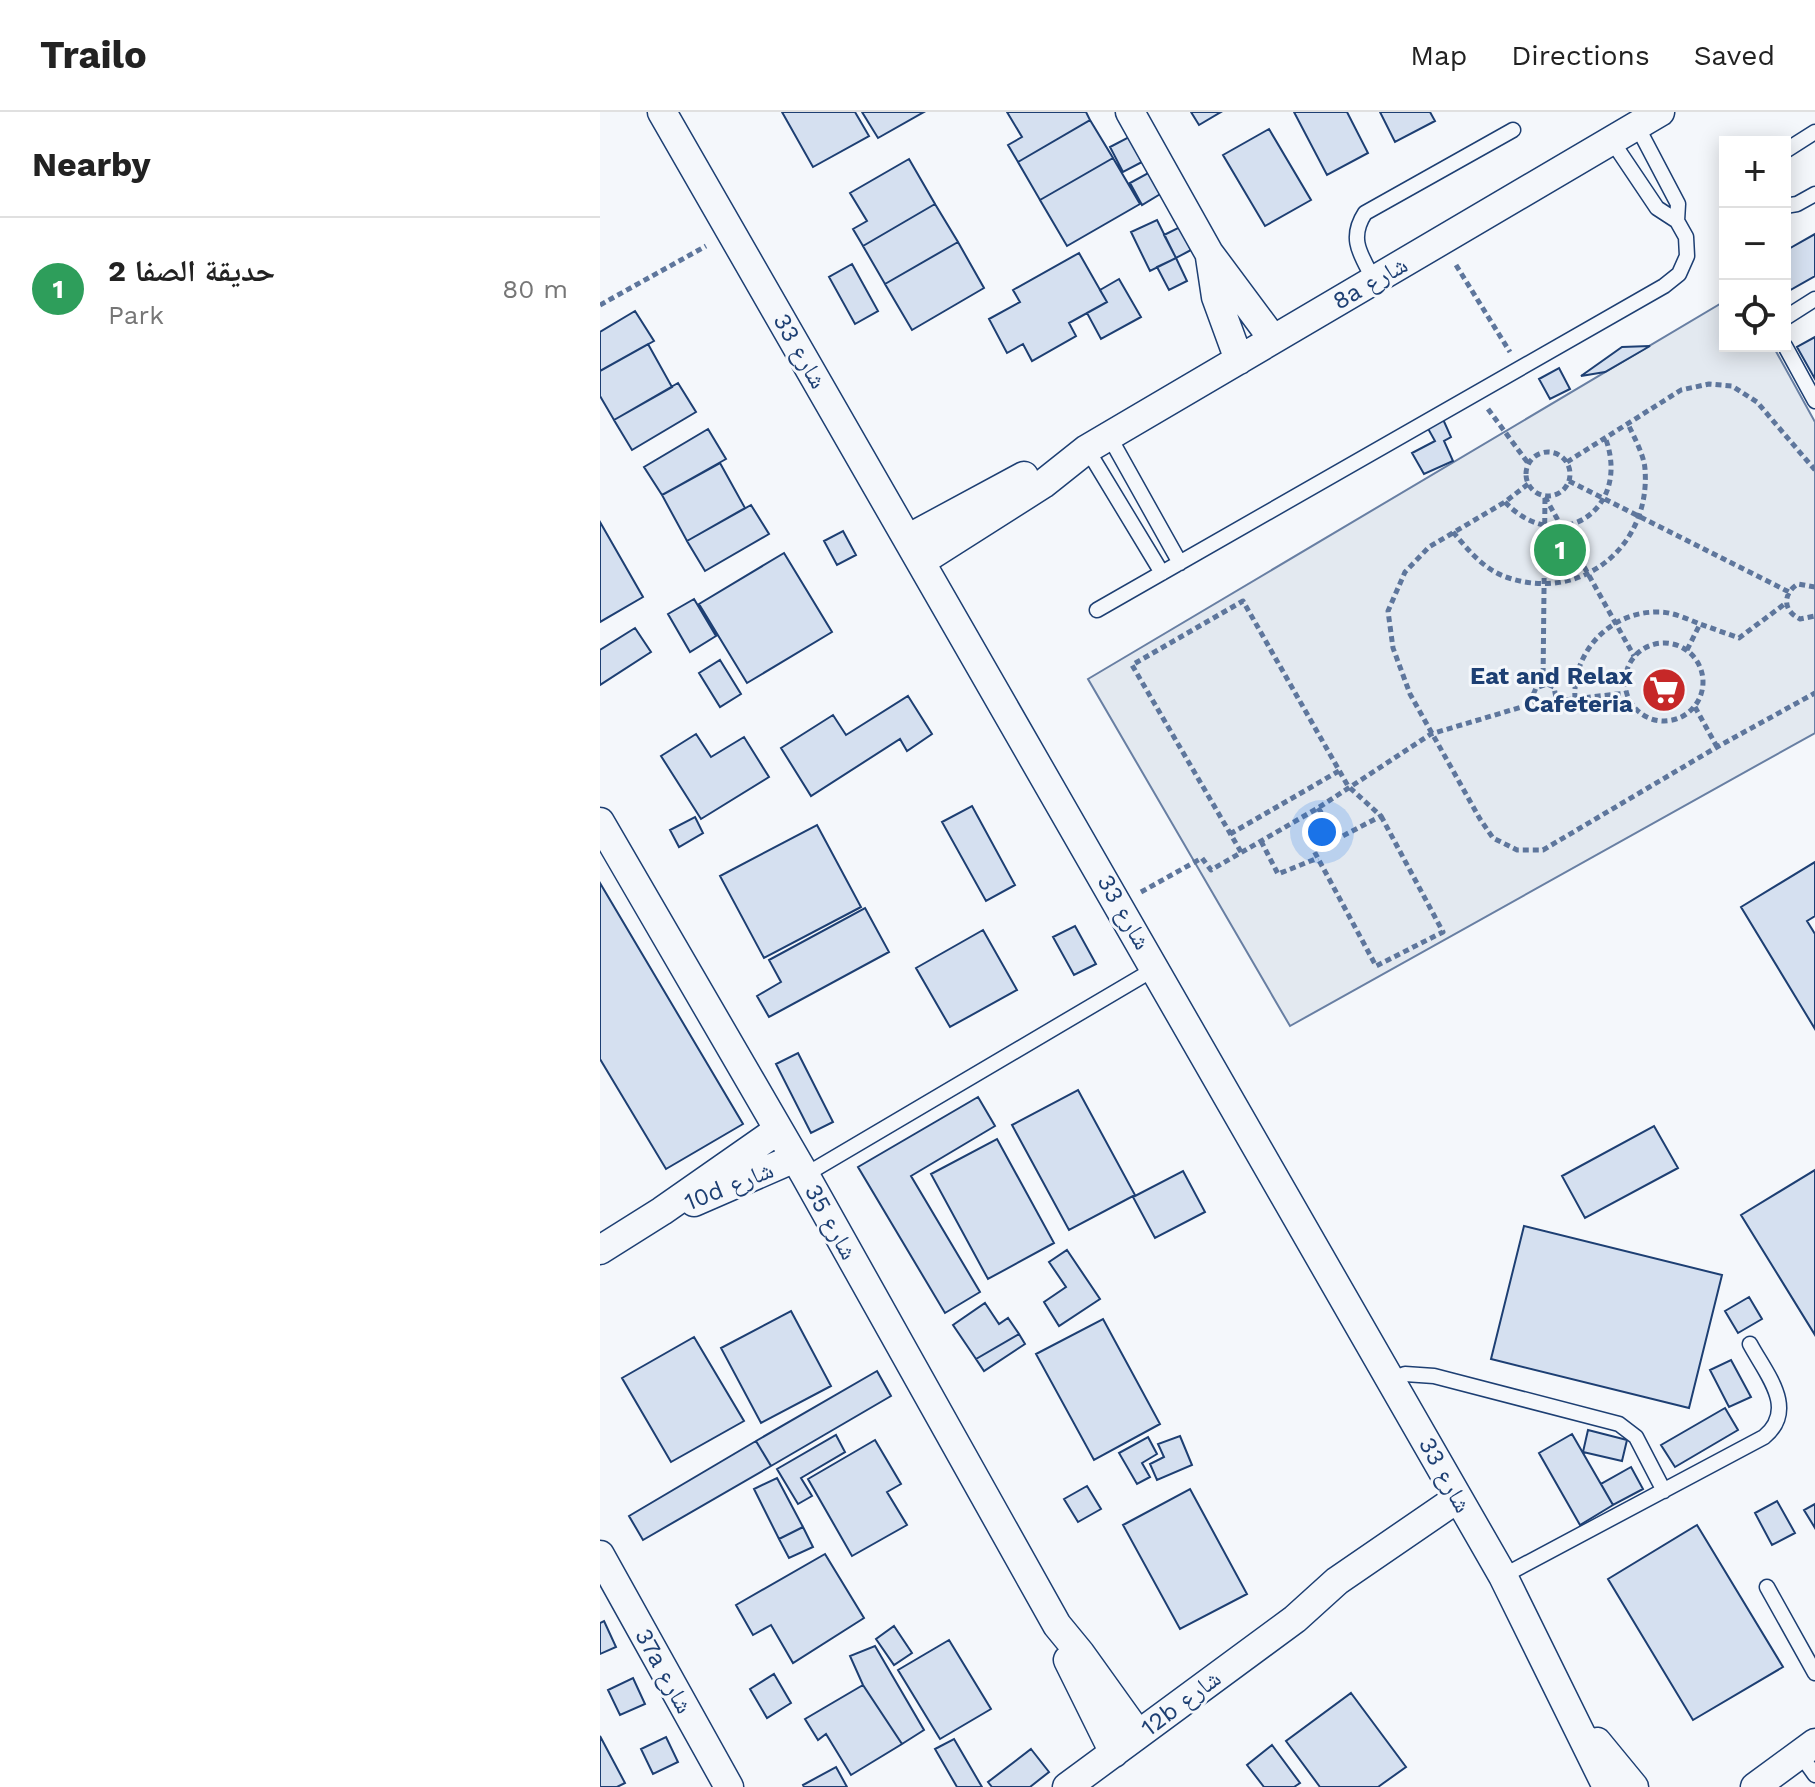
<!DOCTYPE html>
<html lang="en">
<head>
<meta charset="utf-8">
<style>
  :root { --surface:#fff; --page:#f6f6f6; --text:#222; --muted:#767676; --line:#e0e0e0; --accent:#2563eb }
  body { margin:0; font-family:"Work Sans","Noto Naskh Arabic",sans-serif; background:var(--page); color:var(--text) }
  .controls { position:absolute; right:24px; top:24px; display:grid; overflow:hidden; border-radius:0px; box-shadow:0 4px 20px #0003 }
  .controls button { width:72px; height:72px; display:grid; place-items:center; padding:0; border:0; border-bottom:2px solid var(--line); background:var(--surface); color:var(--text); font:40px sans-serif }
  .you { position:absolute; left:722px; top:720px; width:28px; height:28px; margin:-20px; border:6px solid #fff; border-radius:50%; background:#1a73e8; box-shadow:0 0 0 12px #1a73e833 }
  .badge { display:grid; place-items:center; width:52px; height:52px; border-radius:50%; background:var(--accent); color:#fff; font-size:26px; font-weight:700 }
  .pin { position:absolute; translate:-50% -50%; border:4px solid #fff; box-shadow:0 2px 8px #0006 }
  .list { margin:0; padding:0; list-style:none }
  h2 { display:flex; justify-content:space-between; align-items:center; height:104px; margin:0; padding:0 32px; font-size:34px }
  h2 small { font-size:26px; font-weight:400; color:var(--muted) }
  .list li { display:grid; grid-template-columns:52px 1fr auto; gap:24px; align-items:center; box-sizing:border-box; height:144px; padding:0 32px; border-top:2px solid var(--line) }
  .list b { display:block; font-size:30px; white-space:nowrap }
  .list p { margin:0; font-size:26px; white-space:nowrap; color:var(--muted) }
  .list em { font-size:26px; font-style:normal; color:var(--muted) }
  .icon { flex:none; width:44px; height:44px; fill:none; stroke:currentColor; stroke-width:2; stroke-linecap:round; stroke-linejoin:round }
  .map { position:relative; flex:none; width:1215px; height:1675px; overflow:hidden }
  header { display:flex; align-items:center; gap:48px; box-sizing:border-box; height:112px; padding:0 40px; background:var(--surface); border-bottom:2px solid var(--line) }
  header strong { font-size:38px }
  nav { display:flex; gap:44px; margin-inline-start:auto; font-size:28px }
  main { display:flex }
  aside { flex:1; background:var(--surface) }
  .map>svg:first-child { display:block }
  .green { fill:#e3e9f0; stroke:#687fa3; stroke-width:2 }
  .building { fill:#d5e0f0; stroke:#1d3f73; stroke-width:2 }
  .lines { fill:none; stroke-linecap:round; stroke-linejoin:round }
  .service-casing { stroke:#1d3f73; stroke-width:17 }
  .minor-casing { stroke:#1d3f73; stroke-width:31 }
  .path { stroke:#5e769c; stroke-width:5; stroke-dasharray:6 4; stroke-linecap:butt }
  .service { stroke:#f4f7fb; stroke-width:14 }
  .minor { stroke:#f4f7fb; stroke-width:28 }
  .labels { text-anchor:middle; dominant-baseline:central; stroke-width:6; stroke-linejoin:round; paint-order:stroke }
  .street-label { font-size:24px; fill:#1d3f73; stroke:#f4f7fb }
  .poi-label { font-size:24px; font-weight:bold; fill:#1d3f73; stroke:#f4f7fb; text-anchor:end }
</style>
</head>
<body>
<header>
<strong>Trailo</strong>
<nav><a>Map</a><a>Directions</a><a>Saved</a></nav>
</header>
<main>
<aside>
<h2>Nearby<small></small></h2>
<ul class="list">
<li><span class="badge" style="background:#2e9e5b">1</span><div><b>حديقة الصفا 2</b><p>Park</p></div><em>80 m</em></li>
</ul>
</aside>
<div class="map">
<svg width="1215" height="1675" viewBox="0 0 1215 1675">
  <rect width="100%" height="100%" fill="#f4f7fb"/>
  <path class="green" d="M 1125,189 L 1125,234 L 1173,234 L 1215,310 L 1215,621 L 690,914 L 488,567 Z"/>
  <path class="building" d="M 182,0 L 255,0 L 269,24 L 213,55 Z
    M 262,0 L 324,0 L 278,26 Z
    M 407,0 L 486,0 L 490,8 L 418,50 L 408,33 L 422,25 Z
    M 591,0 L 621,0 L 599,13 Z
    M 694,0 L 747,0 L 768,41 L 727,63 Z
    M 780,0 L 830,0 L 835,9 L 795,30 Z
    M 490,8 L 513,46 L 440,88 L 418,50 Z
    M 669,17 L 711,88 L 665,114 L 623,43 Z
    M 529,25 L 542,50 L 523,60 L 510,35 Z
    M 513,46 L 540,92 L 467,134 L 440,88 Z
    M 309,47 L 335,92 L 263,134 L 253,117 L 267,109 L 250,81 Z
    M 550,60 L 562,81 L 542,93 L 530,71 Z
    M 335,92 L 358,130 L 285,172 L 263,134 Z
    M 557,108 L 576,146 L 550,159 L 531,120 Z
    M 580,115 L 591,138 L 576,146 L 564,123 Z
    M 1215,122 L 1215,164 L 1185,181 L 1185,139 Z
    M 358,130 L 384,176 L 312,218 L 285,172 Z
    M 479,141 L 507,190 L 469,211 L 476,224 L 432,249 L 423,232 L 407,241 L 389,207 L 420,190 L 413,178 Z
    M 576,146 L 587,169 L 569,178 L 557,155 Z
    M 252,152 L 278,199 L 255,212 L 229,165 Z
    M 519,167 L 541,205 L 501,227 L 487,201 L 507,190 L 500,178 Z
    M 35,199 L 54,229 L 0,259 L 0,220 Z
    M 1215,225 L 1215,267 L 1197,235 Z
    M 48,232 L 72,275 L 14,308 L 0,284 L 0,259 Z
    M 1050,234 L 1005,260 L 981,264 L 1022,235 Z
    M 959,256 L 970,277 L 950,287 L 939,267 Z
    M 78,271 L 96,300 L 32,338 L 14,308 Z
    M 842,305 L 851,325 L 844,329 L 853,349 L 824,362 L 812,341 L 835,329 L 826,313 Z
    M 108,317 L 126,347 L 62,383 L 44,355 Z
    M 120,351 L 145,396 L 87,429 L 62,383 Z
    M 151,393 L 169,422 L 105,459 L 87,429 Z
    M 0,410 L 43,485 L 0,510 Z
    M 243,419 L 256,443 L 237,453 L 224,429 Z
    M 184,441 L 232,520 L 147,571 L 99,492 Z
    M 94,487 L 116,524 L 90,540 L 68,502 Z
    M 35,516 L 51,540 L 0,573 L 0,538 Z
    M 120,548 L 141,582 L 120,595 L 99,561 Z
    M1046 576a18 18 0 1 1 36 0a18 18 0 1 1-36 0Z
    M 308,584 L 332,622 L 307,639 L 300,627 L 211,684 L 181,636 L 233,603 L 246,623 Z
    M 96,622 L 111,645 L 144,625 L 169,665 L 101,707 L 61,644 Z
    M 372,694 L 415,773 L 386,789 L 342,710 Z
    M 95,705 L 103,721 L 79,735 L 70,718 Z
    M 217,713 L 261,795 L 164,846 L 120,764 Z
    M 1215,750 L 1215,804 L 1207,809 L 1215,822 L 1215,917 L 1141,795 Z
    M 0,771 L 143,1012 L 66,1057 L 0,947 Z
    M 265,796 L 289,840 L 169,905 L 157,884 L 181,870 L 169,848 Z
    M 475,814 L 496,852 L 474,863 L 453,825 Z
    M 383,818 L 417,878 L 350,915 L 316,856 Z
    M 198,941 L 233,1010 L 211,1021 L 176,952 Z
    M 478,978 L 535,1083 L 469,1118 L 412,1013 Z
    M 378,985 L 395,1014 L 311,1064 L 380,1180 L 345,1201 L 258,1055 Z
    M 1054,1014 L 1078,1056 L 985,1106 L 962,1064 Z
    M 397,1027 L 454,1131 L 388,1167 L 331,1062 Z
    M 1215,1058 L 1215,1223 L 1141,1103 Z
    M 583,1059 L 605,1100 L 555,1126 L 533,1085 Z
    M 924,1114 L 1122,1163 L 1089,1296 L 891,1247 Z
    M 467,1138 L 500,1187 L 459,1214 L 444,1190 L 466,1175 L 449,1150 Z
    M 1149,1185 L 1162,1207 L 1138,1221 L 1125,1199 Z
    M 385,1191 L 399,1212 L 408,1206 L 419,1222 L 376,1247 L 353,1213 Z
    M 191,1199 L 231,1274 L 161,1311 L 121,1236 Z
    M 503,1207 L 560,1312 L 494,1348 L 436,1242 Z
    M 419,1222 L 425,1232 L 384,1259 L 376,1247 Z
    M 94,1225 L 144,1309 L 71,1350 L 22,1266 Z
    M 1131,1248 L 1151,1285 L 1129,1295 L 1110,1258 Z
    M 277,1259 L 291,1284 L 171,1354 L 156,1329 Z
    M 1125,1296 L 1138,1318 L 1075,1355 L 1061,1333 Z
    M 988,1318 L 1027,1328 L 1022,1349 L 983,1340 Z
    M 972,1322 L 1013,1393 L 980,1413 L 939,1341 Z
    M 236,1323 L 245,1340 L 201,1366 L 212,1384 L 198,1392 L 177,1357 Z
    M 580,1324 L 592,1353 L 557,1368 L 550,1352 L 564,1345 L 558,1332 Z
    M 548,1325 L 557,1342 L 542,1351 L 550,1365 L 537,1372 L 519,1341 Z
    M 275,1328 L 301,1372 L 287,1380 L 307,1413 L 252,1444 L 208,1367 Z
    M 156,1329 L 171,1354 L 43,1428 L 29,1404 Z
    M 1031,1355 L 1043,1377 L 1013,1393 L 1001,1372 Z
    M 177,1366 L 203,1415 L 179,1427 L 154,1377 Z
    M 487,1374 L 501,1397 L 478,1410 L 464,1387 Z
    M 590,1377 L 647,1482 L 580,1517 L 523,1413 Z
    M 1177,1389 L 1195,1421 L 1172,1433 L 1155,1401 Z
    M 1215,1392 L 1215,1416 L 1204,1398 Z
    M 1097,1413 L 1183,1555 L 1093,1608 L 1008,1467 Z
    M 203,1415 L 213,1435 L 189,1446 L 179,1427 Z
    M 225,1442 L 264,1506 L 193,1551 L 171,1513 L 153,1523 L 136,1493 Z
    M 4,1509 L 16,1535 L 0,1542 L 0,1511 Z
    M 294,1514 L 312,1541 L 294,1553 L 276,1527 Z
    M 349,1528 L 391,1597 L 340,1627 L 298,1558 Z
    M 275,1534 L 324,1618 L 302,1632 L 263,1573 L 250,1544 Z
    M 174,1562 L 191,1591 L 167,1606 L 150,1577 Z
    M 33,1566 L 45,1592 L 20,1603 L 8,1578 Z
    M 263,1573 L 302,1632 L 251,1663 L 226,1622 L 218,1628 L 205,1607 Z
    M 751,1581 L 806,1655 L 778,1675 L 720,1675 L 686,1629 Z
    M 0,1624 L 25,1671 L 17,1675 L 0,1675 Z
    M 66,1625 L 78,1650 L 53,1662 L 41,1637 Z
    M 354,1627 L 382,1675 L 357,1675 L 335,1637 Z
    M 672,1633 L 700,1671 L 694,1675 L 664,1675 L 647,1653 Z
    M 431,1637 L 449,1660 L 430,1675 L 392,1675 L 388,1670 Z
    M 236,1655 L 247,1675 L 204,1675 L 203,1673 Z"/>
  <g class="lines">
    <g class="service-casing">
      <path id="service" d="M 1037,14 L 1078,92 L 1077,109
        M 1185,39 L 1215,20
        M 1185,94 L 1197,92 L 1215,82
        M 774,168 C 761,143 748,127 765,101 L 913,18
        M 1185,206 L 1215,187
        M 1185,234 L 1215,289
        M 509,324 L 580,451
        M 487,337 L 562,461
        M 497,498 L 1064,174 L 1079,162 L 1087,144 L 1086,125 L 1077,109 L 1057,96 L 1012,29
        M 205,1063 L 556,856
        M 792,1267 L 805,1262 L 834,1264 L 1019,1312 L 1036,1325 L 1064,1379
        M 903,1464 L 1164,1325 C 1198,1297 1166,1262 1150,1232
        M 1167,1475 L 1215,1561
        M 1200,1642 L 1215,1663"/>
    </g>
    <g class="minor-casing">
      <path id="minor" d="M 62,0 L 903,1464 L 1007,1675
        M 530,0 L 609,141 L 673,227
        M 610,145 L 616,185 L 639,248
        M 309,426 L 424,364
        M 322,449 L 443,372 L 487,337 L 1060,0
        M 0,710 L 205,1063 L 457,1513 L 480,1541 L 538,1622
        M 94,1090 L 195,1046
        M 0,1138 L 62,1099 L 178,1018
        M 0,1443 L 129,1675
        M 468,1548 L 514,1641
        M 997,1630 L 1034,1675
        M 467,1675 L 695,1507 L 737,1469 L 858,1386
        M 1155,1675 L 1215,1631"/>
    </g>
    <path class="path" d="M 856,153 L 910,240
      M 0,193 L 106,134
      M 888,297 L 928,351
      M926 362a22 22 0 1 1 44 0a22 22 0 1 1-44 0Z
      M 967,350 L 1081,278 L 1109,272 L 1132,274 L 1157,290 L 1215,358
      M 969,369 L 1189,480
      M 928,372 L 905,390 L 829,435 L 805,460 L 788,499 L 793,536 L 810,582 L 880,707 L 893,726 L 917,738 L 943,738 L 1117,635 L 1215,581
      M 945,385 L 1034,544
      M 905,390 C 958,446 1033,398 1005,325
      M 853,420 C 869,439 884,458 909,466 C 982,490 1051,434 1045,357 C 1044,343 1034,325 1028,312
      M 1215,475 L 1198,472 C 1182,482 1183,499 1200,507 L 1215,504
      M1025 570a39 39 0 1 1 78 0a39 39 0 1 1-78 0Z
      M 1087,538 L 1100,512 L 1139,526 L 1186,491
      M 943,572 L 945,384
      M 975,587 C 972,540 1010,499 1059,500 C 1073,500 1087,507 1100,512
      M 955,589 L 1026,581
      M 1095,595 L 1117,635
      M 718,696 L 739,726
      M 781,704 L 843,820 L 776,854 L 714,739 Z
      M 630,722 L 739,659
      M 661,729 L 678,762 L 718,746
      M 641,740 L 532,553 L 643,489 L 748,674 L 781,704
      M 541,780 L 602,746 L 611,758 L 718,696 L 831,622 L 935,591 L 942,595 L 949,595 L 956,586 L 954,575 L 947,572 L 936,576 L 933,583 L 935,591"/>
    <use href="#service" class="service"/>
    <use href="#minor" class="minor"/>
  </g>
  <defs>
    <g id="supermarket-disc" transform="scale(2.3)"><circle r="9.5" fill="#c62828" stroke="#f4f7fb"/><path d="M-6-5.5h2.5l.6 2H6L4.5 2H-2.5L-4.4-4H-6ZM-1.5 3.2a1.3 1.3 0 1 0 .1 0ZM3 3.2a1.3 1.3 0 1 0 .1 0Z" fill="#fff"/></g>
  </defs>
  <g fill-rule="evenodd">
    <use href="#supermarket-disc" x="1064" y="578"/>
  </g>
  <g class="labels">
    <g class="street-label">
      <text transform="translate(770 171) rotate(-30)">8a شارع</text>
      <text transform="translate(200 239) rotate(60)">شارع 33</text>
      <text transform="translate(524 800) rotate(60)">شارع 33</text>
      <text transform="translate(129 1074) rotate(-22)">10d شارع</text>
      <text transform="translate(231 1110) rotate(61)">شارع 35</text>
      <text transform="translate(845 1363) rotate(61)">شارع 33</text>
      <text transform="translate(64 1559) rotate(61)">37a شارع</text>
      <text transform="translate(581 1591) rotate(-37)">12b شارع</text>
    </g>
    <g class="poi-label">
      <text x="1033" y="564">Eat and Relax<tspan x="1033" dy="28">Cafeteria</tspan></text>
    </g>
  </g>
</svg>
<div class="controls">
<button>+</button>
<button>−</button>
<button><svg class="icon" aria-label="locate" viewBox="0 0 24 24"><circle cx="12" cy="12" r="6"/><path d="M12 2v4M12 18v4M2 12h4M18 12h4"/></svg></button>
</div>
<div class="you"></div>
<div class="pin badge" style="left:960px;top:438px;background:#2e9e5b">1</div>
</div>
</main>
</body>
</html>
